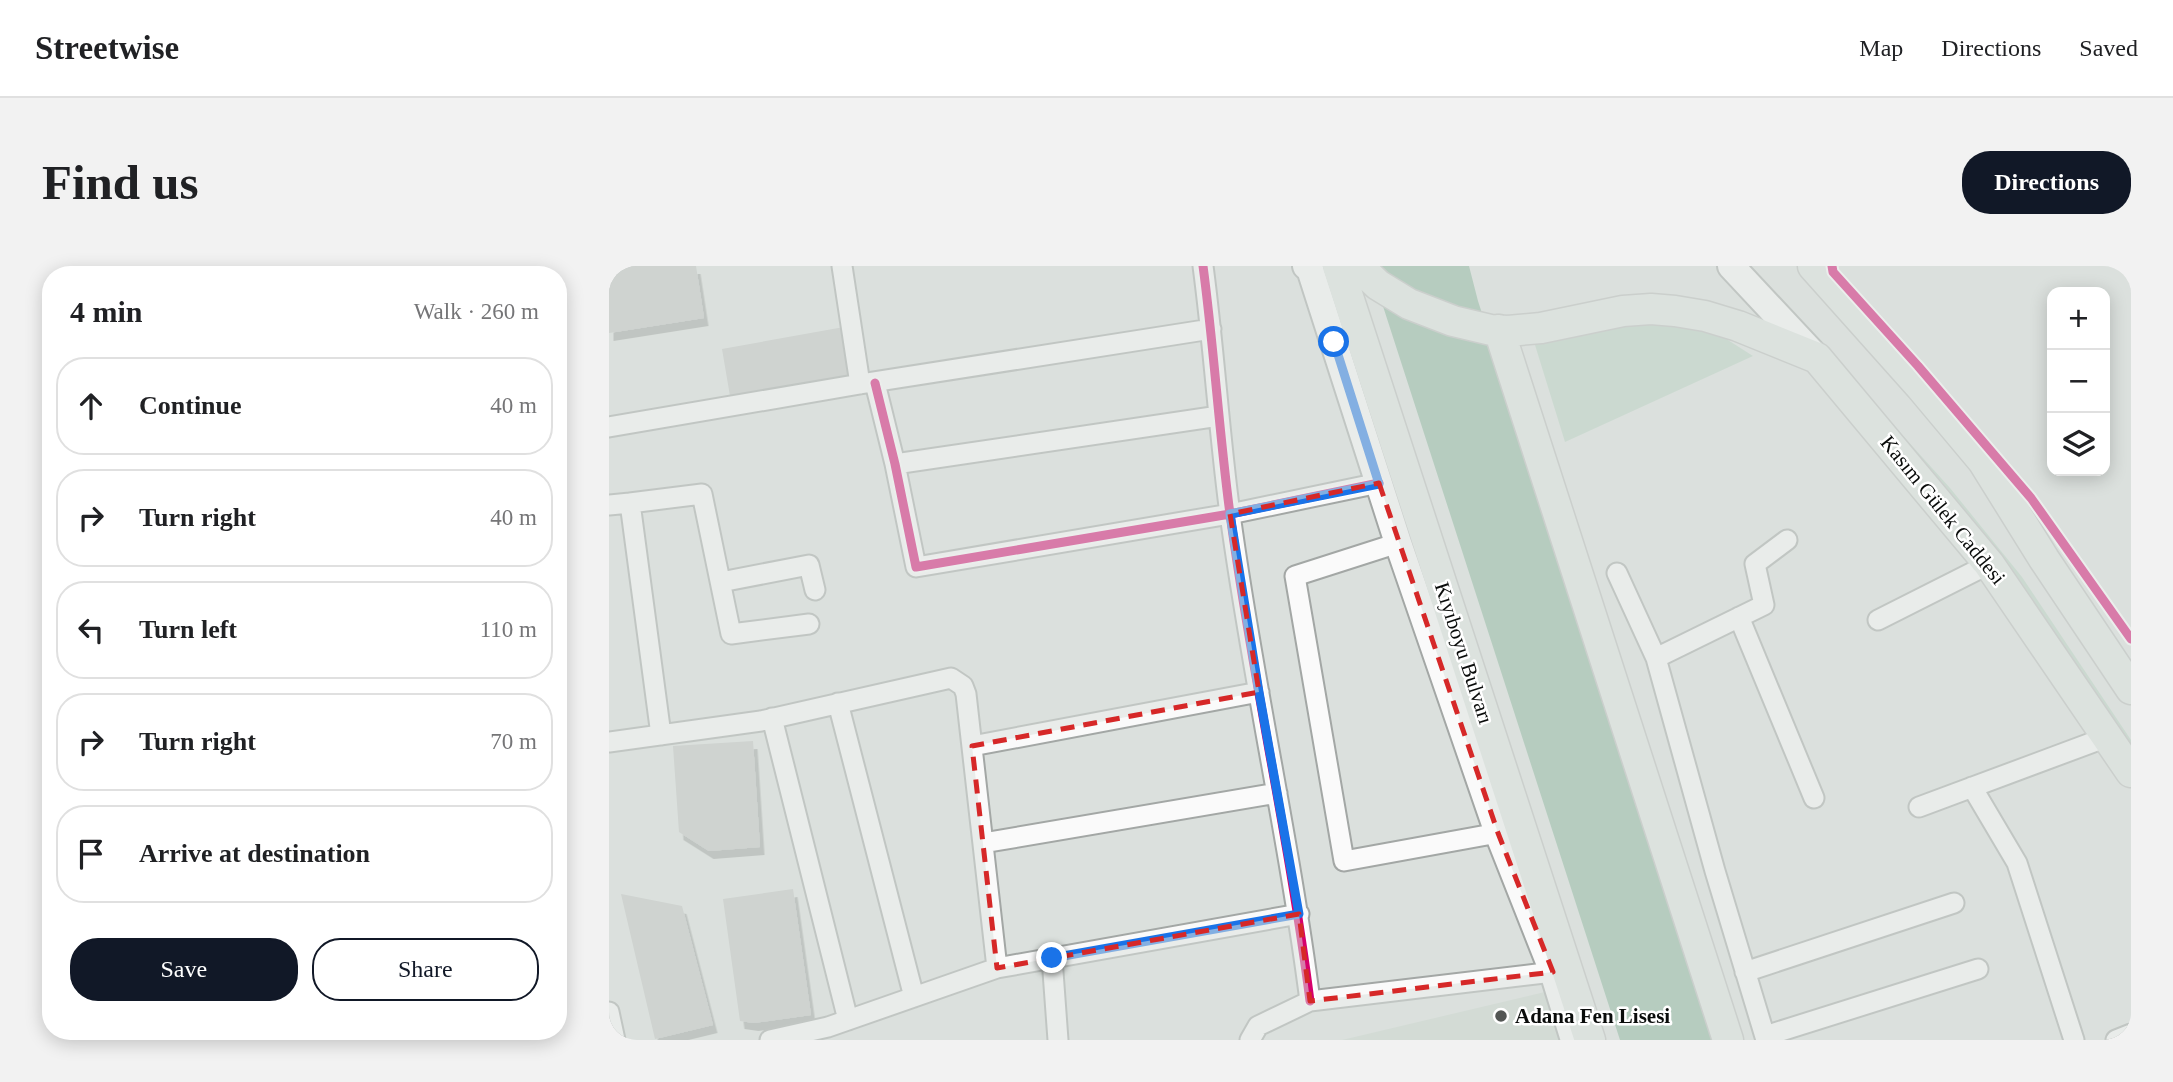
<!DOCTYPE html>
<html lang="en">
<head>
<meta charset="utf-8">
<style>
  :root { --surface:#fff; --page:#f2f2f2; --text:#202124; --muted:#757577; --line:#e0e0e0; --accent:#111827 }
  body { margin:0; font-family:"Times New Roman",serif; background:var(--page); color:var(--text) }
  .controls { position:absolute; right:21px; top:21px; display:grid; overflow:hidden; border-radius:14px; box-shadow:0 4px 18px #0003 }
  .controls button { width:63px; height:63px; display:grid; place-items:center; padding:0; border:0; border-bottom:2px solid var(--line); background:var(--surface); color:var(--text); font:35px sans-serif }
  .stop { position:absolute; width:21px; height:21px; margin:-16px; border:5px solid #1a73e8; border-radius:50%; background:#fff }
  .stop.end { background:#1a73e8; border-color:#fff; box-shadow:0 2px 7px #0008 }
  .list { margin:0; padding:0; list-style:none }
  h2 { display:flex; justify-content:space-between; align-items:center; height:91px; margin:0; padding:0 28px; font-size:30px }
  h2 small { font-size:23px; font-weight:400; color:var(--muted) }
  .list li { display:grid; grid-template-columns:46px 1fr auto; gap:21px; align-items:center; box-sizing:border-box; height:98px; margin:0 14px 14px; padding:0 14px; border:2px solid var(--line); border-radius:28px }
  .list b { display:block; font-size:26px; white-space:nowrap }
  .list em { font-size:23px; font-style:normal; color:var(--muted) }
  .actions { display:flex; gap:14px; padding:21px 28px }
  .actions a { flex:1; padding:16px 0; border:2px solid var(--accent); border-radius:28px; text-align:center; font-size:24px; color:var(--accent) }
  .actions .main { background:var(--accent); color:#fff }
  .icon { flex:none; width:38px; height:38px; fill:none; stroke:currentColor; stroke-width:2; stroke-linecap:round; stroke-linejoin:round }
  .map { position:relative; flex:none; width:1522px; height:774px; overflow:hidden; border-radius:28px }
  header { display:flex; align-items:center; gap:42px; box-sizing:border-box; height:98px; padding:0 35px; background:var(--surface); border-bottom:2px solid var(--line) }
  header strong { font-size:33px }
  nav { display:flex; gap:38px; margin-inline-start:auto; font-size:24px }
  .intro { display:flex; align-items:center; justify-content:space-between; box-sizing:border-box; height:168px; padding:0 42px }
  h1 { margin:0; font-size:49px }
  .button { padding:18px 32px; border-radius:28px; background:var(--accent); color:#fff; font-size:24px; font-weight:700 }
  main { display:flex; gap:42px; padding:0 42px }
  aside { flex:1; background:var(--surface); border-radius:28px; box-shadow:0 4px 18px #0003 }
  .map>svg:first-child { display:block }
  .built { fill:#cad5cd }
  .green { fill:#b9d1c2 }
  .water { fill:#8ab49c }
  .building { fill:#c0c3c1; filter:url(#shadow) }
  .lines { fill:none; stroke-linecap:round; stroke-linejoin:round }
  .street-casing { stroke:#a3a7a5; stroke-width:23 }
  .secondary-casing { stroke:#a3a7a5; stroke-width:30 }
  .primary-casing { stroke:#b8bab9; stroke-width:33 }
  .street { stroke:#fafafa; stroke-width:19 }
  .secondary { stroke:#fafafa; stroke-width:26 }
  .primary { stroke:#dde4e0; stroke-width:30 }
  .cycleway-casing { stroke:#fff; stroke-width:13 }
  .cycleway { stroke:#d6006c; stroke-width:9 }
  .route { stroke:#1a73e8; stroke-width:9 }
  .marked { fill:none; stroke:#d62828; stroke-width:5; stroke-dasharray:14 9; stroke-linejoin:round }
  .poi-dot { fill:#535654; stroke:#fff; stroke-width:2.5 }
  .labels { text-anchor:middle; dominant-baseline:central; stroke-width:5; stroke-linejoin:round; paint-order:stroke }
  .street-label { font-size:21px; fill:#0a0c0b; stroke:#fff }
  .poi-label { font-size:21px; font-weight:bold; fill:#0a0c0b; stroke:#fff; text-anchor:start }
</style>
</head>
<body>
<header>
<strong>Streetwise</strong>
<nav><a>Map</a><a>Directions</a><a>Saved</a></nav>
</header>
<div class="intro"><h1>Find us</h1><a class="button">Directions</a></div>
<main>
<aside>
<h2>4 min<small>Walk · 260 m</small></h2>
<ul class="list">
<li><svg class="icon" aria-label="ahead" viewBox="0 0 24 24"><path d="M12 20V5M6 11l6-6 6 6"/></svg><div><b>Continue</b></div><em>40 m</em></li>
<li><svg class="icon" aria-label="right" viewBox="0 0 24 24"><path d="M7 20v-9h11M14 6l5 5-5 5"/></svg><div><b>Turn right</b></div><em>40 m</em></li>
<li><svg class="icon" aria-label="left" viewBox="0 0 24 24"><path d="M17 20v-9H6M10 6l-5 5 5 5"/></svg><div><b>Turn left</b></div><em>110 m</em></li>
<li><svg class="icon" aria-label="right" viewBox="0 0 24 24"><path d="M7 20v-9h11M14 6l5 5-5 5"/></svg><div><b>Turn right</b></div><em>70 m</em></li>
<li><svg class="icon" aria-label="arrive" viewBox="0 0 24 24"><path d="M6 21V4h12l-3 4 3 4H6"/></svg><div><b>Arrive at destination</b></div></li>
</ul>
<div class="actions"><a class="main">Save</a><a>Share</a></div>
</aside>
<div class="map">
<svg width="1522" height="774" viewBox="0 0 1522 774">
  <defs>
    <filter id="shadow"><feDropShadow dx="4.5" dy="8" stdDeviation="0" flood-color="#0004"/></filter>
  </defs>
  <rect width="100%" height="100%" fill="#dbe0dd"/>
  <path class="built" d="M 940,725 L 954,774 L 733,774 Z"/>
  <path class="green" d="M 1132,0 L 1141,0 L 1341,222 L 1413,311 L 1522,474 L 1522,490 Z
    M 1071,56 L 1111,69 L 1144,90 L 956,176 L 926,79 L 942,71 L 979,59 Z"/>
  <path class="water" d="M 761,0 L 860,0 L 869,35 L 1108,774 L 1011,774 Z"/>
  <path class="building" d="M 11,0 L 87,0 L 95,52 L 0,67 L 0,2 Z
    M 235,61 L 243,108 L 121,130 L 113,83 Z
    M 144,475 L 151,581 L 100,585 L 70,566 L 64,480 Z
    M 184,623 L 202,749 L 145,757 L 131,755 L 114,633 Z
    M 12,628 L 73,640 L 104,759 L 46,773 Z"/>
  <g class="lines">
    <g class="street-casing">
      <path id="street" d="M 233,0 L 251,118
        M 594,0 C 605,82 610,166 621,248 C 643,411 680,572 701,735
        M 266,117 L 286,198 L 307,301 L 621,248 L 770,217
        M 0,161 L 251,118 L 602,63
        M 286,198 L 610,150
        M 21,237 L 93,228 L 122,368 L 200,358
        M 0,239 L 21,237 L 52,469
        M 789,277 L 686,310 L 735,595 L 889,567
        M 1008,307 L 1047,392 L 1106,605 L 1157,774
        M 112,316 L 200,299 L 206,324
        M 1130,351 L 1205,532
        M 1269,354 L 1380,298
        M 1047,392 L 1155,339 L 1146,298 L 1178,274
        M 229,437 L 305,731
        M 163,452 L 239,754
        M 0,476 L 152,455 L 342,412 L 354,420 L 357,428 L 388,702
        M 363,480 L 650,426
        M 1363,521 L 1408,597 L 1465,774
        M 1310,541 L 1498,471
        M 374,577 L 668,527
        M 443,692 L 449,774
        M 1136,706 L 1345,637
        M 0,746 L 6,774
        M 1156,770 L 1369,703
        M 161,774 L 219,761 L 388,702 L 690,648
        M 641,774 L 649,760 L 701,735 L 944,706
        M 1507,774 L 1522,768"/>
    </g>
    <g class="secondary-casing">
      <path id="secondary" d="M 697,0 L 701,3 L 789,277 L 889,567 L 944,706 L 965,774
        M 1122,0 L 1208,92"/>
    </g>
    <g class="primary-casing">
      <path id="primary" d="M 729,0 L 981,774
        M 749,0 L 769,19 L 800,38 L 844,55 L 882,64 L 899,65 L 932,62 L 1014,45 L 1042,43 L 1066,45 L 1096,50 L 1129,60 L 1208,92 L 1380,298 L 1522,506
        M 1204,0 L 1312,121 L 1374,195 L 1435,293 L 1522,423
        M 890,64 L 1119,774"/>
    </g>
    <use href="#street" class="street"/>
    <use href="#secondary" class="secondary"/>
    <use href="#primary" class="primary"/>
    <g class="cycleway-casing">
      <path id="cycleway" d="M 594,0 C 605,82 610,166 621,248 C 643,411 680,572 701,735
        M 1223,0 L 1224,6 L 1309,100 L 1422,232 L 1522,373
        M 266,117 L 286,198 L 307,301 L 621,248 L 770,217"/>
    </g>
    <use href="#cycleway" class="cycleway"/>
  </g>
  <g class="lines">
    <path class="route" d="M 443,692 L 690,648 L 650,426 L 621,248 L 770,218 L 725,76"/>
  </g>
  <path d="M0 0H1522V774H0ZM 770,217 L 889,567 L 944,706 L 701,735 L 690,648 L 388,702 L 363,480 L 650,426 L 621,248 Z" fill="#dbe0dd" fill-opacity=".55" fill-rule="evenodd"/>
  <path class="marked" d="M 770,217 L 889,567 L 944,706 L 701,735 L 690,648 L 388,702 L 363,480 L 650,426 L 621,248 Z"/>
  <circle class="poi-dot" cx="892" cy="750" r="7"/>
  <g class="labels">
    <g class="street-label">
      <text transform="translate(1334 244) rotate(51)">Kasım Gülek Caddesi</text>
      <text transform="translate(855 387) rotate(72)">Kıyıboyu Bulvarı</text>
    </g>
    <g class="poi-label">
      <text x="906" y="750">Adana Fen Lisesi</text>
    </g>
  </g>
</svg>
<div class="controls">
<button>+</button>
<button>−</button>
<button><svg class="icon" aria-label="layers" viewBox="0 0 24 24"><path d="M12 4l9 5-9 5-9-5zM3 14l9 5 9-5"/></svg></button>
</div>
<div class="stop" style="left:725px;top:76px"></div>
<div class="stop end" style="left:443px;top:692px"></div>
</div>
</main>
</body>
</html>
